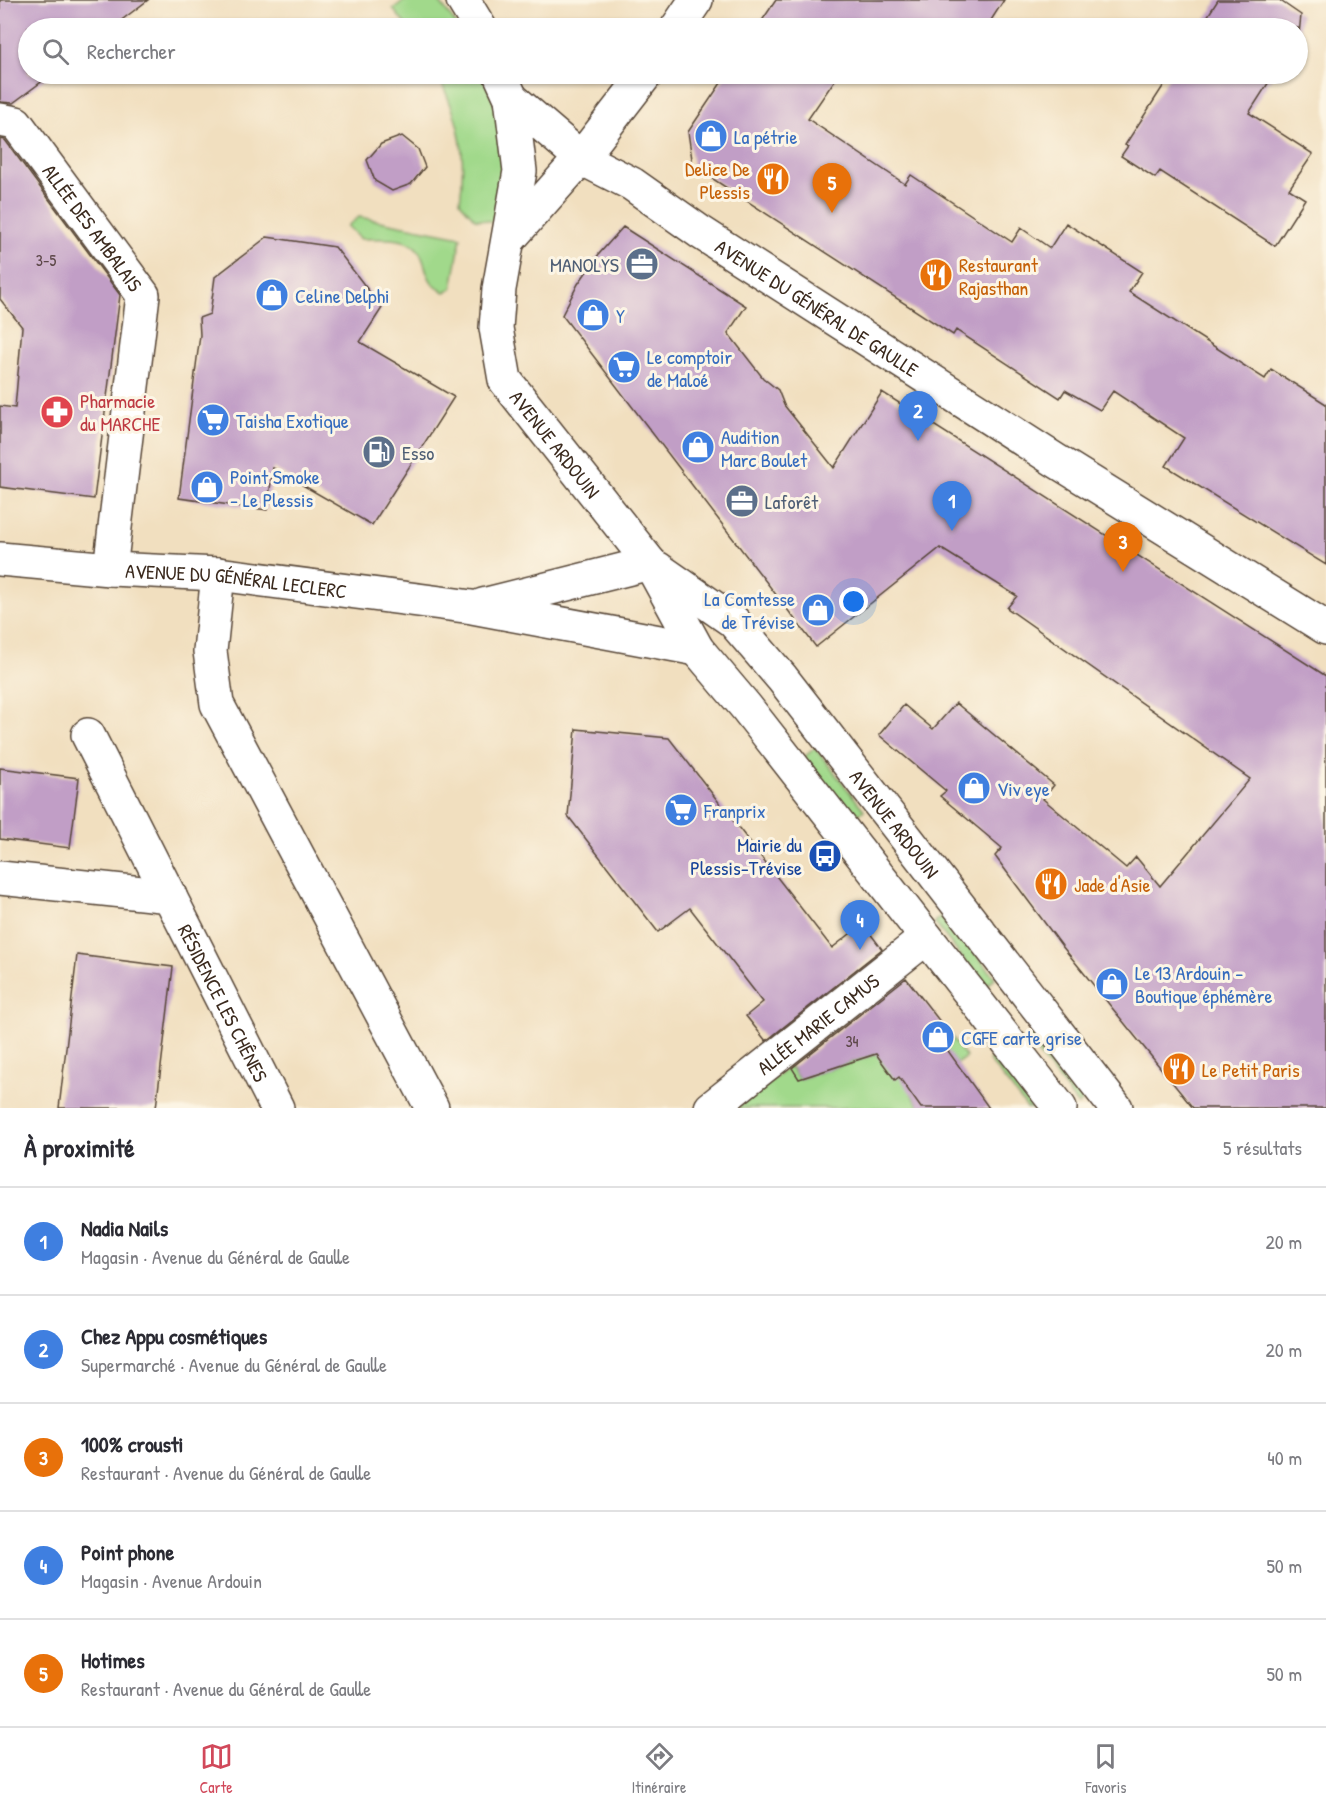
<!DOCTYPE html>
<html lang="fr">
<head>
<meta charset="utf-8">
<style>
  :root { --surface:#fff; --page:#f2f2f3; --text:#2b2b33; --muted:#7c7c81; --line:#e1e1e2; --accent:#d1495b }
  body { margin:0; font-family:"Patrick Hand",sans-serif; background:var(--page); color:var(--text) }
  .you { position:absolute; left:854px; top:602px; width:21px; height:21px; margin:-15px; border:4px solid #fff; border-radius:50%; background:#1a73e8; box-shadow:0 0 0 9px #1a73e833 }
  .badge { display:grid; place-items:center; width:39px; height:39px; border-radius:50%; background:var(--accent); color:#fff; font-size:20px; font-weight:700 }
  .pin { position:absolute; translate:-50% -50px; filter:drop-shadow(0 2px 3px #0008) }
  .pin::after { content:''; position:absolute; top:32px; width:21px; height:18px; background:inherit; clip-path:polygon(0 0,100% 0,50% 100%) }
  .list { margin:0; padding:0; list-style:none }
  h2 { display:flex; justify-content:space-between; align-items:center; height:78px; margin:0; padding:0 24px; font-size:26px }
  h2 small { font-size:20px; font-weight:400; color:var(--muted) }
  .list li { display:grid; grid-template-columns:39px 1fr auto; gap:18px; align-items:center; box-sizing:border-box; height:108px; padding:0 24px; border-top:2px solid var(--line) }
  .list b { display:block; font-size:22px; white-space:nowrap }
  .list p { margin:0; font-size:20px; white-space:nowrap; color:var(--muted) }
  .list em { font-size:20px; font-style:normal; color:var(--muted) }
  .icon { flex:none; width:33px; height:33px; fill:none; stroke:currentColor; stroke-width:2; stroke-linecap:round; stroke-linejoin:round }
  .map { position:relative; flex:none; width:1326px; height:1108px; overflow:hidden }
  .search { position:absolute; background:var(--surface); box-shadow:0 2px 4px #0004; left:18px; right:18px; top:18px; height:66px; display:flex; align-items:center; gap:15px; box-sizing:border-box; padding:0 21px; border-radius:33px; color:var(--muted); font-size:22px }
  .sheet { height:618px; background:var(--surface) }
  nav { display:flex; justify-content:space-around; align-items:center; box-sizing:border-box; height:84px; border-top:2px solid var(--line); background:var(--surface); font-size:16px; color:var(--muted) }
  nav a { display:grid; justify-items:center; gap:3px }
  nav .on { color:var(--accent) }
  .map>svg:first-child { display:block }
  .green { fill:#a1d98b; stroke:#6e8254; stroke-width:1.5 }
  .building { fill:#c19ec6 }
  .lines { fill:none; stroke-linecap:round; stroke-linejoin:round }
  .minor-casing { stroke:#564536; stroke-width:36 }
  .minor { stroke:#fff; stroke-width:33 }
  .labels { text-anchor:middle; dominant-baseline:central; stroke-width:6; stroke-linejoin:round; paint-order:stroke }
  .number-label { font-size:16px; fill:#5c4748 }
  .shop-label { font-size:20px; fill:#366cbe; stroke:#fcf5e5; text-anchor:start }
  .food-label { font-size:20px; fill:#c56008; stroke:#fcf5e5; text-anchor:start }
  .street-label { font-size:20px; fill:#3b2a1e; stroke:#fcf5e5 }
  .service-label { font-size:20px; fill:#4e5e75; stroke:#fcf5e5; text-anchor:start }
  .health-label { font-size:20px; fill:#be3a42; stroke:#fcf5e5; text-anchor:start }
  .transit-label { font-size:20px; fill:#164399; stroke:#fcf5e5; text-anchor:end }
</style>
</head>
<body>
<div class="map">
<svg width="1326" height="1108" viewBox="0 0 1326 1108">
  <rect width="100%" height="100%" fill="#fcf5e5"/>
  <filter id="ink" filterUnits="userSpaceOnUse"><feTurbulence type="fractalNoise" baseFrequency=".0167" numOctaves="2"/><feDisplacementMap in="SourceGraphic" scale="12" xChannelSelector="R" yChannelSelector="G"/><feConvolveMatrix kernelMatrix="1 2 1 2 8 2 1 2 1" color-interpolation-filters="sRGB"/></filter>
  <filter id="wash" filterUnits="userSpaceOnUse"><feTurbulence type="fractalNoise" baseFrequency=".008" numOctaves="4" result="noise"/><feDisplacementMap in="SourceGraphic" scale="24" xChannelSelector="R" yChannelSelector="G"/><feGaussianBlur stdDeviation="1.35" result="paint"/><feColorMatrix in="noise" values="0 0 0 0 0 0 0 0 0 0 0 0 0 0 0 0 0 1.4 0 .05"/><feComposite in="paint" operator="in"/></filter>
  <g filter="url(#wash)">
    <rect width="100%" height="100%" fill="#f1dfbf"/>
    <path class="green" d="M 405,0 L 438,0 L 459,28 L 408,28 L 393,9 Z
      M 437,74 L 482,74 C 490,94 501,115 503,137 C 506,164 498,195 494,222 L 475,219 L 460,202 C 467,151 460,119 437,74 Z
      M 359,217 L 461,237 L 452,289 L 445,292 C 415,280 435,246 399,240 C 387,238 374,239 361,239 L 347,226 Z
      M 815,748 L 864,810 L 853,819 L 804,757 Z
      M 945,914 L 995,978 L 985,987 L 934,922 Z
      M 1036,1030 L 1088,1097 L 1078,1105 L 1026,1038 Z
      M 952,1037 L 966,1057 L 912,1095 L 921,1108 L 737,1108 L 790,1066 L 799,1079 L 876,1054 Z
      M 1000,1053 L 1043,1108 L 1027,1108 L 989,1060 Z"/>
    <g id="blocks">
      <path class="building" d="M 0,0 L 148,0 L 111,28 L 28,28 L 28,74 L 52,74 L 13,103 L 0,102 Z
        M 776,0 L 1004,0 L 986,28 L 877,28 L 872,26 L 870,28 L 757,28 Z
        M 1218,0 L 1279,0 L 1301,15 L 1299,34 L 1298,37 L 1298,28 L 1200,28 Z
        M 727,74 L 839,74 L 808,119 L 905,184 L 911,175 L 1012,242 L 1021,228 L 1050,248 L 1066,223 L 1142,272 L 1129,292 L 1265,379 L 1271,369 L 1326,404 L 1326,565 L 1166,466 L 1184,438 L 1113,391 L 1100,410 L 1065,390 L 1060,398 L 956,330 L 953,335 L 693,166 L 688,132 Z
        M 1171,74 L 1274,74 L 1249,113 L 1313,154 L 1289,189 L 1305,199 L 1275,246 L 1160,171 L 1155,178 L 1121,156 L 1128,146 L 1125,145 Z
        M 402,136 L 418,149 L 425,167 L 411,184 L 392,191 L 375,181 L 367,160 L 381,144 Z
        M 0,139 L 5,140 L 120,295 L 94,499 L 0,487 L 0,406 L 15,408 L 22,327 L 0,299 Z
        M 623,227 L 746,306 L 728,333 L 763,378 L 778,390 L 784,405 L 834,468 L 882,392 L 1326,676 L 1326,1108 L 1193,1108 L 1062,946 L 1009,875 L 995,856 L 1002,848 L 940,796 L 946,791 L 879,735 L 904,705 L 933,729 L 956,703 L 1054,785 L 1043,799 L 1126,868 L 1136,857 L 1160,886 L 1250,779 L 1007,608 L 1017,596 L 940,548 L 816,647 L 562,315 L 578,284 L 599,254 Z
        M 267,237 L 335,247 L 382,308 L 360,342 L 454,397 L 372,525 L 273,468 L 267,510 L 179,498 L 200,335 L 199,318 L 210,314 L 215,277 Z
        M 576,729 L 669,738 L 832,948 L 863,924 L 882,949 L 766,1041 L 746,1016 L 763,1002 L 690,908 L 658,932 L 568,816 Z
        M 0,768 L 79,778 L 70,848 L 0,839 Z
        M 77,955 L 173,967 L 156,1108 L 59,1108 Z
        M 906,978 L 952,1037 L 943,1044 L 989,1108 L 921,1108 L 899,1077 L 895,1080 L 876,1054 L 799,1079 L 792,1068 Z"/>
    </g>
  </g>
  <g filter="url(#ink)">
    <use href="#blocks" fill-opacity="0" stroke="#564536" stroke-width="1.5"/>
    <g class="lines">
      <g class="minor-casing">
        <g id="minor">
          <path d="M 463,0 L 480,28"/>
          <path d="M 677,28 L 696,0"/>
          <path id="s1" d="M 500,74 L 511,98 L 520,171 L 499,289 L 496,328 L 505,380 L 650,563 L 697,649 L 746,707 L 1060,1108"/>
          <path id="s2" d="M 646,74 L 581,158 L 632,184 L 700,232 L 1055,460 L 1326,628"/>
          <path id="s3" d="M 0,120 L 16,123 L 143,295 L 110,569"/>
          <path d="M 510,238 L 581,158 L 511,98"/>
          <path id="s4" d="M 0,559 L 110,569 L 218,574 L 472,607 L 697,649"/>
          <path id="s5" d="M 657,568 L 733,621 L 782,678 L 1116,1108"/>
          <path d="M 218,574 L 210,651 L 217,704 L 432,1108"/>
          <path d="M 483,605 L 650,563"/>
          <path id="s6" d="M 88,735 L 277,1108"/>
          <path d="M 0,878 L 170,896"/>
          <path id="s7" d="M 711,1108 L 926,938"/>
        </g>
      </g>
      <use href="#minor" class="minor"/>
    </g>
  </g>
  <defs>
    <g id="shop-disc" transform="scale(1.725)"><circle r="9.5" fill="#3f7fe0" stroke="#fcf5e5"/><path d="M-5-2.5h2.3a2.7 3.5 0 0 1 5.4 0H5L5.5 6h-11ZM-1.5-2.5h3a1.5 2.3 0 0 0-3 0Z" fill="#fff"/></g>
    <g id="restaurant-disc" transform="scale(1.725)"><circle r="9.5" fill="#e8710a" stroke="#fcf5e5"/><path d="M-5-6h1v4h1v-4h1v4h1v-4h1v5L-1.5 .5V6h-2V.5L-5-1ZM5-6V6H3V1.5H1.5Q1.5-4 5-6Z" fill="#fff"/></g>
    <g id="office-disc" transform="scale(1.725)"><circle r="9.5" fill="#5c6f8a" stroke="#fcf5e5"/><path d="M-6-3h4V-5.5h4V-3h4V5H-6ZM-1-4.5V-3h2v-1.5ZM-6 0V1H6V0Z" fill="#fff"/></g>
    <g id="supermarket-disc" transform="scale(1.725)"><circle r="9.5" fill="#3f7fe0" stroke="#fcf5e5"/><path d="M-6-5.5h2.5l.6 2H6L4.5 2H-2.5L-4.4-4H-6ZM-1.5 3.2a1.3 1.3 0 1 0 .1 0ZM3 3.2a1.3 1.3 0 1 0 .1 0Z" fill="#fff"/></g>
    <g id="pharmacy-disc" transform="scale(1.725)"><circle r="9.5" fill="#e0444e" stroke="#fcf5e5"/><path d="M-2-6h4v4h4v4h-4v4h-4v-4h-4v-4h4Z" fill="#fff"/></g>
    <g id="fuel-disc" transform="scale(1.725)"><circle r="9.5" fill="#5c6f8a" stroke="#fcf5e5"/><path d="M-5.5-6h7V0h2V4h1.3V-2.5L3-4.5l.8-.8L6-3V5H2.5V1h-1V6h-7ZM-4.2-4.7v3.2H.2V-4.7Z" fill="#fff"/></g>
    <g id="bus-disc" transform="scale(1.725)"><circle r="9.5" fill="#1a4fb4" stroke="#fcf5e5"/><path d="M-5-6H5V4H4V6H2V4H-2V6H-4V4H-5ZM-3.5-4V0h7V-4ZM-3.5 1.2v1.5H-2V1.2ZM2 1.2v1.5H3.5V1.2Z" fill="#fff"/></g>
  </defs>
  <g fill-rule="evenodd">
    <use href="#shop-disc" x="711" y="136"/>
    <use href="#restaurant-disc" x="773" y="179"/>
    <use href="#office-disc" x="642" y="264"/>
    <use href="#restaurant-disc" x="936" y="275"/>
    <use href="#shop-disc" x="272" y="295"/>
    <use href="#shop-disc" x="593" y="315"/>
    <use href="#supermarket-disc" x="624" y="367"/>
    <use href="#pharmacy-disc" x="57" y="412"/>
    <use href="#supermarket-disc" x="213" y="420"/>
    <use href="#shop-disc" x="698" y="447"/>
    <use href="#fuel-disc" x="379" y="452"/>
    <use href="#shop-disc" x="207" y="487"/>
    <use href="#office-disc" x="742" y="501"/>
    <use href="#shop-disc" x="818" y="610"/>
    <use href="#shop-disc" x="974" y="788"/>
    <use href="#supermarket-disc" x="681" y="810"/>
    <use href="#bus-disc" x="825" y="856"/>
    <use href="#restaurant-disc" x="1051" y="884"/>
    <use href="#shop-disc" x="1112" y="984"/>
    <use href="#shop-disc" x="938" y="1037"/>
    <use href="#restaurant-disc" x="1179" y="1069"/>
  </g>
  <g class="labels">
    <g class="number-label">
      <text x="46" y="260">3-5</text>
      <text x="852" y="1041">34</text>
    </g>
    <g class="shop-label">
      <text x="734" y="136">La pétrie</text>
      <text x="295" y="295">Celine Delphi</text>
      <text x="616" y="315">Y</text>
      <text x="647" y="356">Le comptoir<tspan x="647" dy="23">de Maloé</tspan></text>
      <text x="236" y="420">Taisha Exotique</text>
      <text x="721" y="436">Audition<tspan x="721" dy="23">Marc Boulet</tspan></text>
      <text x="230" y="476">Point Smoke<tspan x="230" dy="23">- Le Plessis</tspan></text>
      <text x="795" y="598" text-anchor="end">La Comtesse<tspan x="795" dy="23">de Trévise</tspan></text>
      <text x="997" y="788">Viv eye</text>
      <text x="704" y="810">Franprix</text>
      <text x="1135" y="972">Le 13 Ardouin -<tspan x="1135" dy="23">Boutique éphémère</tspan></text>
      <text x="961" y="1037">CGFE carte grise</text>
    </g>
    <g class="food-label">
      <text x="750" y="168" text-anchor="end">Delice De<tspan x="750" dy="23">Plessis</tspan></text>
      <text x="959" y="264">Restaurant<tspan x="959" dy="23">Rajasthan</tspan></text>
      <text x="1074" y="884">Jade d'Asie</text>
      <text x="1202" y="1069">Le Petit Paris</text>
    </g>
    <g class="street-label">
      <text stroke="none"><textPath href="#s3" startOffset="146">ALLÉE DES AMBALAIS</textPath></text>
      <text stroke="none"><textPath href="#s2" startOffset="386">AVENUE DU GÉNÉRAL DE GAULLE</textPath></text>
      <text stroke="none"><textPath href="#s1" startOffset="393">AVENUE ARDOUIN</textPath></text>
      <text stroke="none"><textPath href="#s4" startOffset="237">AVENUE DU GÉNÉRAL LECLERC</textPath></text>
      <text stroke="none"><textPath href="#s5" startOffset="352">AVENUE ARDOUIN</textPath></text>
      <text stroke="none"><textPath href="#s6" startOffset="300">RÉSIDENCE LES CHÊNES</textPath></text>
      <text stroke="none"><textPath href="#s7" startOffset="136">ALLÉE MARIE CAMUS</textPath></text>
    </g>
    <g class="service-label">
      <text x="619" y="264" text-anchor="end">MANOLYS</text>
      <text x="402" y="452">Esso</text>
      <text x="765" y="501">Laforêt</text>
    </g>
    <g class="health-label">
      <text x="80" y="400">Pharmacie<tspan x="80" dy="23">du MARCHE</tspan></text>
    </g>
    <g class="transit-label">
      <text x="802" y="844">Mairie du<tspan x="802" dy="23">Plessis-Trévise</tspan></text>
    </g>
  </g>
</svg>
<div class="you"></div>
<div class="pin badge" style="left:952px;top:531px;background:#3f7fe0">1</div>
<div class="pin badge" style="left:918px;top:441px;background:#3f7fe0">2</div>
<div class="pin badge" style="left:1123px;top:572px;background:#e8710a">3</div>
<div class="pin badge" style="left:860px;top:950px;background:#3f7fe0">4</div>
<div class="pin badge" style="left:832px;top:213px;background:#e8710a">5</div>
<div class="search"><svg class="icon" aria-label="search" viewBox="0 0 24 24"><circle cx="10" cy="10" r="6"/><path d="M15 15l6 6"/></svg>Rechercher</div>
</div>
<section class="sheet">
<h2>À proximité<small>5 résultats</small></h2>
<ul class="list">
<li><span class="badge" style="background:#3f7fe0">1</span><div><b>Nadia Nails</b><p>Magasin · Avenue du Général de Gaulle</p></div><em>20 m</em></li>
<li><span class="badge" style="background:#3f7fe0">2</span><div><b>Chez Appu cosmétiques</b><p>Supermarché · Avenue du Général de Gaulle</p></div><em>20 m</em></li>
<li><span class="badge" style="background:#e8710a">3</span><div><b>100% crousti</b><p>Restaurant · Avenue du Général de Gaulle</p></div><em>40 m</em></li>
<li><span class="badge" style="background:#3f7fe0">4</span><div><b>Point phone</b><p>Magasin · Avenue Ardouin</p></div><em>50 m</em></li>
<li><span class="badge" style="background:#e8710a">5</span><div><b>Hotimes</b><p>Restaurant · Avenue du Général de Gaulle</p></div><em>50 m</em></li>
</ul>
</section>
<nav>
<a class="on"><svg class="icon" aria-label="map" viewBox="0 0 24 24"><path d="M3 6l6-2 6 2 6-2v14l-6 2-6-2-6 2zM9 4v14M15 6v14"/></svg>Carte</a>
<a><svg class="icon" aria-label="directions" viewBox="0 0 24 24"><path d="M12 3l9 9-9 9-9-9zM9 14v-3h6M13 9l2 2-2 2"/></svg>Itinéraire</a>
<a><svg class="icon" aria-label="saved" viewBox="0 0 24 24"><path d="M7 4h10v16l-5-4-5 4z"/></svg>Favoris</a>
</nav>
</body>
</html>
